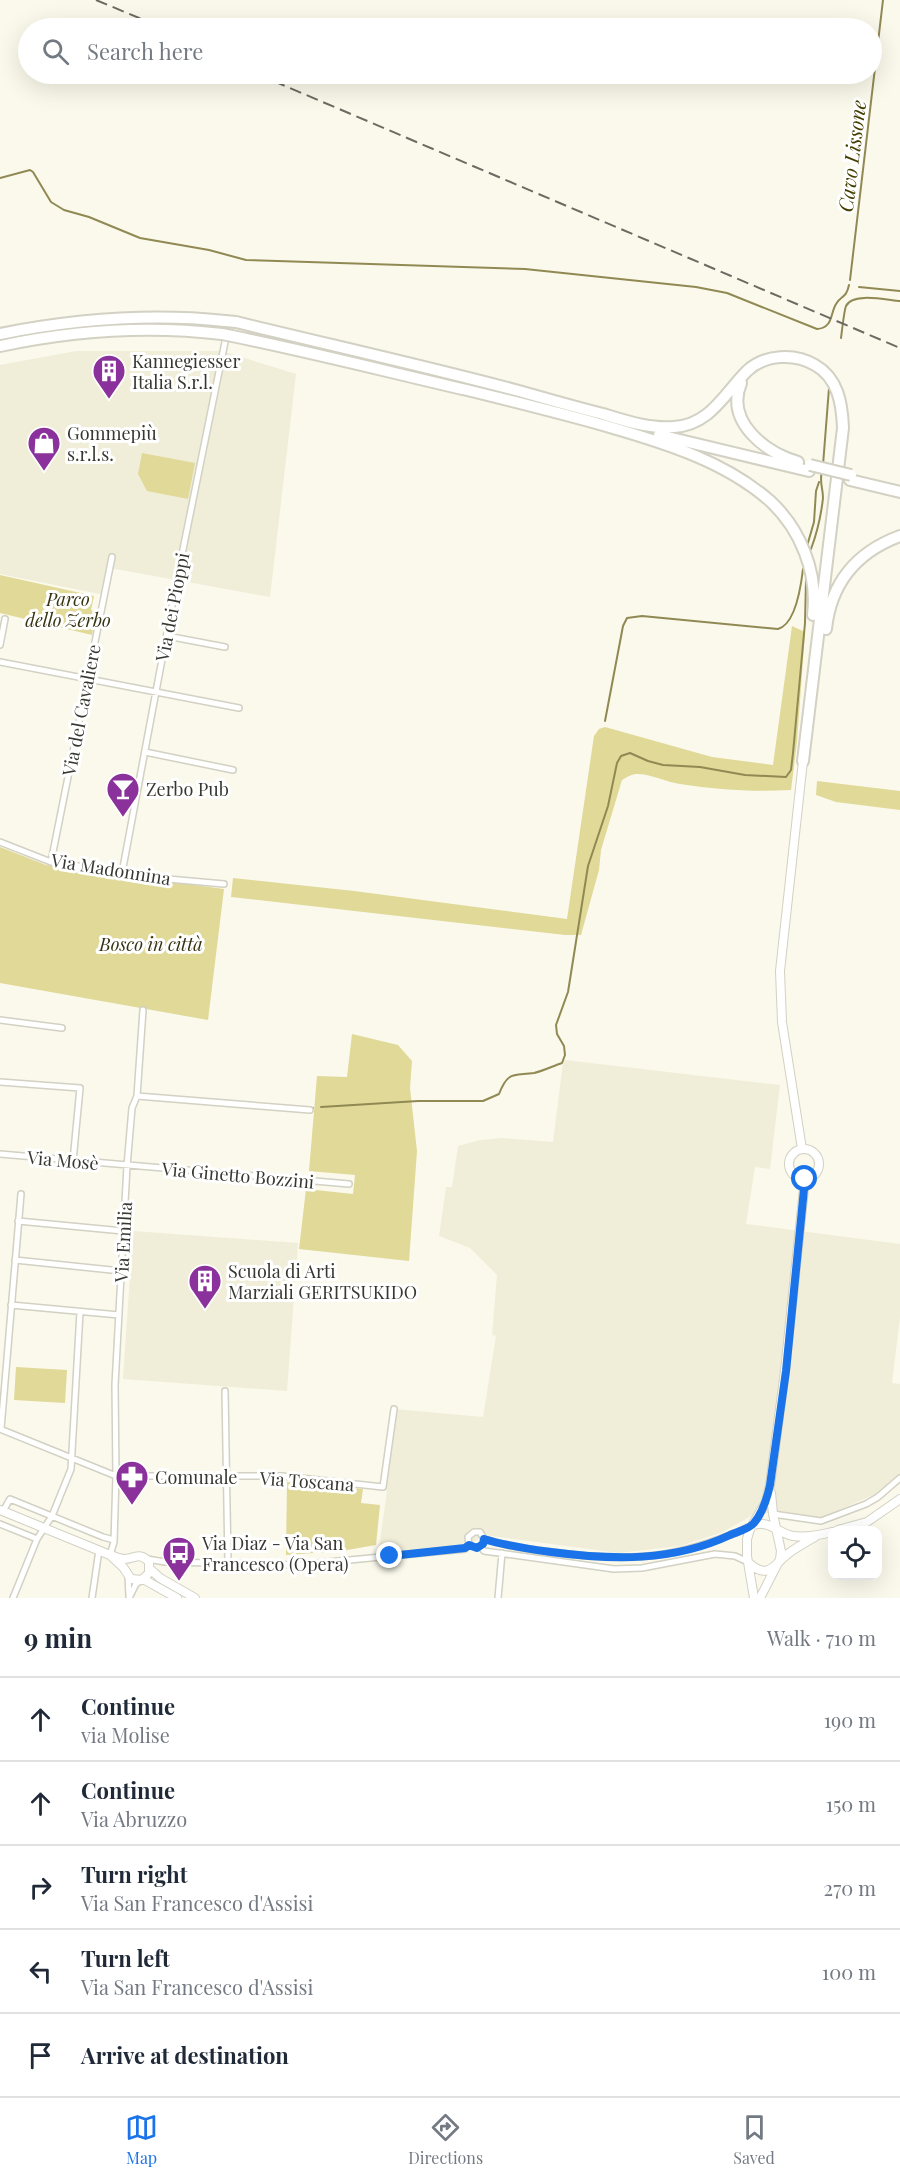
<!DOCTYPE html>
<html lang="en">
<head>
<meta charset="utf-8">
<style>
  :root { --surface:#fff; --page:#f6f6f7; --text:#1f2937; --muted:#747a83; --line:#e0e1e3; --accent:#1a73e8 }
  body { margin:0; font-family:"Playfair Display",serif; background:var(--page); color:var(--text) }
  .controls { position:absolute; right:18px; bottom:18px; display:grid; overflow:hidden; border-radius:12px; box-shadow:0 6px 24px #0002 }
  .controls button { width:54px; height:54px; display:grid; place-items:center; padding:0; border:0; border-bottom:2px solid var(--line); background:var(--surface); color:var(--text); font:30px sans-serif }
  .stop { position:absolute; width:18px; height:18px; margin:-14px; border:4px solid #1a73e8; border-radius:50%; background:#fff }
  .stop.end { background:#1a73e8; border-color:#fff; box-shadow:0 2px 6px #0008 }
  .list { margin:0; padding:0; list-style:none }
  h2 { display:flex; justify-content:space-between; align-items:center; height:78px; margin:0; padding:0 24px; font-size:26px }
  h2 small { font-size:20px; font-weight:400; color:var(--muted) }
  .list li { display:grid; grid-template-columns:39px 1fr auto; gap:18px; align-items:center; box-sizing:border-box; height:84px; padding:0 24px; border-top:2px solid var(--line) }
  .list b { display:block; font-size:22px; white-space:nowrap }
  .list p { margin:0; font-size:20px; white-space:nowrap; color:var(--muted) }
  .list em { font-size:20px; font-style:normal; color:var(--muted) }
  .icon { flex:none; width:33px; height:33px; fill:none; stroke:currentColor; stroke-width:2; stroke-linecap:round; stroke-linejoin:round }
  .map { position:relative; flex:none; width:900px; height:1598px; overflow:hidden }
  .search { position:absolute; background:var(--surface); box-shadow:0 6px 24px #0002; left:18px; right:18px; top:18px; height:66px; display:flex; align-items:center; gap:15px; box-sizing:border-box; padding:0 21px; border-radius:33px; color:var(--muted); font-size:22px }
  .sheet { height:498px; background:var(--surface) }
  nav { display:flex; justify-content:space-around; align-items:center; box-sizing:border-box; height:84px; border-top:2px solid var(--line); background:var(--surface); font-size:16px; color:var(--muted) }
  nav a { display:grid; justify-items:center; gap:3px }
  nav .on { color:var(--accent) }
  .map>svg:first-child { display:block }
  .built { fill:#f0eed9 }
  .green { fill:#e0d998 }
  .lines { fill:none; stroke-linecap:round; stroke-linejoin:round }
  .stream { stroke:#908954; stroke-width:2 }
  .street-casing { stroke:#d2d1c3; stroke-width:8 }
  .secondary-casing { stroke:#d2d1c3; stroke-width:10 }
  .highway-casing { stroke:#d2d1c3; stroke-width:14 }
  .street { stroke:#fff; stroke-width:5 }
  .secondary { stroke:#fff; stroke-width:8 }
  .highway { stroke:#fff; stroke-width:10 }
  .rail { stroke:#6c6b63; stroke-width:2; stroke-dasharray:12 6; stroke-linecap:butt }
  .highway-bridge-casing { stroke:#d2d1c3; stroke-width:14; stroke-linecap:butt }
  .highway-bridge { stroke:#fff; stroke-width:10 }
  .route { stroke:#1a73e8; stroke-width:8 }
  .labels { text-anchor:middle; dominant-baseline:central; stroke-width:6; stroke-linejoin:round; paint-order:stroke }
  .poi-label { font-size:18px; fill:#383832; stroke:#fff; text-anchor:start }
  .park-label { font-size:18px; font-style:italic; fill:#363212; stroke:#fff }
  .street-label { font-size:18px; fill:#383832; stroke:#fff }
  .water-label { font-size:20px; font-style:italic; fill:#443d00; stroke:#fff }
</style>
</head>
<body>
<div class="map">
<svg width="900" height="1598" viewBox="0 0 900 1598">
  <rect width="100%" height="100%" fill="#faf9eb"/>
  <path class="built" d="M 76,351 L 222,351 L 296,374 L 270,597 L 110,568 L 105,595 L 0,574 L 0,365 Z
    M 565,1060 L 780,1085 L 770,1169 L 755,1167 L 746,1224 L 900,1244 L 900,1317 L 892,1383 L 900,1384 L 900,1476 L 882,1491 L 821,1518 L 782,1511 L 753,1515 L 723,1532 L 680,1546 L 619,1553 L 484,1535 L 475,1541 L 456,1548 L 378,1555 L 387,1491 L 383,1487 L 394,1409 L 483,1417 L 496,1336 L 492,1335 L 497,1275 L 470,1248 L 439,1236 L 446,1187 L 452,1187 L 458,1146 L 480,1140 L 502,1138 L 553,1142 L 563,1063 Z
    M 133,1231 L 298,1243 L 287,1391 L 123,1379 Z"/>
  <path class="green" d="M 142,453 L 195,463 L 188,499 L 147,491 L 138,474 Z
    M 0,575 L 94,596 L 91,610 L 96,612 L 92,635 L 0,613 Z
    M 792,626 L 805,632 L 797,742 L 791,790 C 752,792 719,790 680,784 C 666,782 649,773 635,774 C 630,775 627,777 622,780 L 601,850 L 599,870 L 581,935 L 565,935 L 231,897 L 233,878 L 354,891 L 567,919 L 594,736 L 599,729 L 605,727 L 712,757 L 773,765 Z
    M 817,781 L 900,791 L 900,810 L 836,802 L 816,795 Z
    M 0,847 L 46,865 L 224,889 L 208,1020 L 0,983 Z
    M 352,1034 L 398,1045 L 412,1061 L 410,1088 L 417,1151 L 409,1261 L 299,1249 L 306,1189 L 353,1194 L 355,1175 L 309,1171 L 317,1076 L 347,1077 Z
    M 16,1367 L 67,1370 L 65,1403 L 14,1400 Z
    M 287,1482 L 363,1489 L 361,1503 L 380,1505 L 376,1545 L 341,1551 L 286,1555 Z"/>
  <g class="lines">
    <path class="stream" d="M 0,178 L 30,170 L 33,172 L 51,202 L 64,210 L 89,217 L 140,238 L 209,250 L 246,260 L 525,269 L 696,287 L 727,293 L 817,329 C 833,328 830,314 836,304 C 841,295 846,299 849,285
      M 850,280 L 883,0
      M 859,287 L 900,291
      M 841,338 C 842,331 844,311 846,306 C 852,292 887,300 900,301
      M 823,465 L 829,388
      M 807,546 L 814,522 L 816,491 L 819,482
      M 811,549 C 817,533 821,516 823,498 C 823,487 819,483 822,470
      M 605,721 L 623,626 L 627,618 L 642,616 L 778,629 C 796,624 801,586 803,569
      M 321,1107 L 418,1101 L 483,1101 L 499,1094 C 508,1071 513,1076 534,1073 C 543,1071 553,1066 562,1063 L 565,1055 L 564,1046 L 557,1034 L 556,1025 L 568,992 L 588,866 L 608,806 L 617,763 L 621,756 L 630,753 L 648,761 L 663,765 L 700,767 L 745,775 L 786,777 L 791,770 L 793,753 L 805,623 L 806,580
      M 312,1108 L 313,1108"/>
    <g class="street-casing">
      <path id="street" d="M 167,636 L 225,647
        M 0,645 L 5,619
        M 0,662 L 239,708
        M 145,752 L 233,770
        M 0,842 L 51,862 L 157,878 L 224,884
        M 51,862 L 112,557
        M 122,873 L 178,574 L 225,342
        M 0,1020 L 62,1028
        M 0,1082 L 80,1088 L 73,1161
        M 137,1096 L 310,1110
        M 0,1154 L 349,1184
        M 18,1221 L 123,1231
        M 15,1260 L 121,1271
        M 11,1305 L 119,1315
        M 225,1391 L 228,1563
        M 0,1429 L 116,1476 L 282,1476 L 383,1487 L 394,1409
        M 1,1429 L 21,1194
        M 3,1511 L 10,1499 L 103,1537 L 114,1540
        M 773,1514 L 821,1521 L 866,1504 L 878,1497 L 900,1478
        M 0,1524 L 37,1539
        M 484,1539 C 506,1546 529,1549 552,1552 C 630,1563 679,1559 751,1526
        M 469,1545 L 468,1537 L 474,1532 L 480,1532 L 484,1539
        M 480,1546 L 484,1551 L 614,1569 L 642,1568 L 715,1554 L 735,1556 L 748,1562
        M 110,1555 L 114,1542 L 116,1476 L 115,1385 L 127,1166 L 132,1108 L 137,1096 L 143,1010
        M 147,1559 L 165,1562 L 297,1565 L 465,1549 L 469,1545
        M 128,1576 L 129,1596
        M 13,1598 L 37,1539 L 52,1516 L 71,1469 L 80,1312
        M 92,1598 L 99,1550
        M 129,1598 L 136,1584 L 142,1580
        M 498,1598 L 502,1553"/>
    </g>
    <g class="secondary-casing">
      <path id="secondary" d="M 802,1149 L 782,1022 L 780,971 L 803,761
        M789 1164a15 15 0 1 1 30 0a15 15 0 1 1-30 0Z
        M 0,1510 L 110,1555 C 114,1556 120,1559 125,1559 C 136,1558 140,1552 149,1562 L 149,1573 L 142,1580 L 131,1579 L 123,1567 L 110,1555
        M 753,1525 C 770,1520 777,1533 793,1536 C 807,1538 820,1535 832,1532
        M 838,1530 L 867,1522 L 900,1499
        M 749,1563 C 769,1581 774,1564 789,1553 C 797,1547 806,1542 815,1537
        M 150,1569 L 160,1578 L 195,1598
        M 143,1579 L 177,1598
        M 754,1598 L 747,1556 L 747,1539 L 750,1529 L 766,1502 L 770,1485 L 785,1371 L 805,1179
        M 760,1598 L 780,1559 L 781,1551 L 773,1514 L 771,1493"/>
    </g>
    <g class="highway-casing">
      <path id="highway" d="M 236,322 C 330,345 425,366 519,391 C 547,399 575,407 603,414 C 626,421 650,429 674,427 C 710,425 724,394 747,371 C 765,354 795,353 815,365 C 838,378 842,403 843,428 L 803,761
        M 0,334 C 76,319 148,313 225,321
        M 232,336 C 311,352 389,372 467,390 C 516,402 565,414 613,428 C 668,444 725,462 769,500 C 801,529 818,573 813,615
        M 0,346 C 75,330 146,325 222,334
        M 741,383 C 725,422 765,452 798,462
        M 659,435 L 809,471
        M 850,480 L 900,492
        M 826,629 C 831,582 857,552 900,536"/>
    </g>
    <use href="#street" class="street"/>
    <use href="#secondary" class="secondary"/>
    <use href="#highway" class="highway"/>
    <path class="rail" d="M 96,0 L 163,28
      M 257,74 L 900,348"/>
    <g class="highway-bridge-casing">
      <path id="highway-bridge" d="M 225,321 L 236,322
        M 222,334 L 232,336
        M 810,465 L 851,475"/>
    </g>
    <use href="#highway-bridge" class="highway-bridge"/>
  </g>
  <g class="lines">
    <path class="route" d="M 390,1556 L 465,1548 L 469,1545 L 477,1548 L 483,1544 L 484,1539 C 506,1546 528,1549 551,1552 C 612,1560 673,1562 730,1535 C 737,1532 749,1529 754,1523 C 763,1512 767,1499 770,1485 L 786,1371 L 805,1179"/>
  </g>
  <defs>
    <g id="building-pin" transform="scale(1.725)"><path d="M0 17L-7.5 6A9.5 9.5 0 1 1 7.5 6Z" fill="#8b319c" stroke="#fff"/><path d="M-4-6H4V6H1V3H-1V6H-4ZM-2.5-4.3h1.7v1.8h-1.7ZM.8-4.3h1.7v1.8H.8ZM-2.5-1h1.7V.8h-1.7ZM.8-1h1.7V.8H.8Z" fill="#fff"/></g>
    <g id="shop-pin" transform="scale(1.725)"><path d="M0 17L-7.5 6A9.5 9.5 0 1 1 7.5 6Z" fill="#8b319c" stroke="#fff"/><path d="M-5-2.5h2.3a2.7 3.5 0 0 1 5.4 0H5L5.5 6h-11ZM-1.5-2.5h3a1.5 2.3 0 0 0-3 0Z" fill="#fff"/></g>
    <g id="bar-pin" transform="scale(1.725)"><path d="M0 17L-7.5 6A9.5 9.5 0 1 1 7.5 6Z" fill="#8b319c" stroke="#fff"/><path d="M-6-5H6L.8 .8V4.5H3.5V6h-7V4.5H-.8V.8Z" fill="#fff"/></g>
    <g id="pharmacy-pin" transform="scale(1.725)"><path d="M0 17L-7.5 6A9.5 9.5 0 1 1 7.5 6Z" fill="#8b319c" stroke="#fff"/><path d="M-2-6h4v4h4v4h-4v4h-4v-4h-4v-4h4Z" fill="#fff"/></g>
    <g id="bus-pin" transform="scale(1.725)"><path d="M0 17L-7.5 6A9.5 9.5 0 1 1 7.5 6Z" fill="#8b319c" stroke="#fff"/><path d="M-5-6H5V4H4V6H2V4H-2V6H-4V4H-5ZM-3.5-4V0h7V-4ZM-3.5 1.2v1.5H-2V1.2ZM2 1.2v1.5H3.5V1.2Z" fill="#fff"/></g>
  </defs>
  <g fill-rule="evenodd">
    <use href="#building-pin" x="109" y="371"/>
    <use href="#shop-pin" x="44" y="443"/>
    <use href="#bar-pin" x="123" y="789"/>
    <use href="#building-pin" x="205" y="1281"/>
    <use href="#pharmacy-pin" x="132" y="1477"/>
    <use href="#bus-pin" x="179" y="1553"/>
  </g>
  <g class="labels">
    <g class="poi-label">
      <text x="132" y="361">Kannegiesser<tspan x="132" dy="21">Italia S.r.l.</tspan></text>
      <text x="67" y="433">Gommepiù<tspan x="67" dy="21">s.r.l.s.</tspan></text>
      <text x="146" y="789">Zerbo Pub</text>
      <text x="228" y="1271">Scuola di Arti<tspan x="228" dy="21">Marziali GERITSUKIDO</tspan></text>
      <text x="155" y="1477">Comunale</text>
      <text x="202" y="1543">Via Diaz - Via San<tspan x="202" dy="21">Francesco (Opera)</tspan></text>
    </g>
    <g class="park-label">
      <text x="68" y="599">Parco<tspan x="68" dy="21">dello Zerbo</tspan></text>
      <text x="151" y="944">Bosco in città</text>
    </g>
    <g class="street-label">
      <text transform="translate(172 607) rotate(-79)">Via dei Pioppi</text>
      <text transform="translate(81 710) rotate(-79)">Via del Cavaliere</text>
      <text transform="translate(111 869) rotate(9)">Via Madonnina</text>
      <text transform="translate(63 1160) rotate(5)">Via Mosè</text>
      <text transform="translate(238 1175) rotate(5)">Via Ginetto Bozzini</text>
      <text transform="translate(123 1242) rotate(-87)">Via Emilia</text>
      <text transform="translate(307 1481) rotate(4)">Via Toscana</text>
    </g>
    <g class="water-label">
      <text transform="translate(851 156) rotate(-83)">Cavo Lissone</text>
    </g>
  </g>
</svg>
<div class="controls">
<button><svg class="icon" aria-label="locate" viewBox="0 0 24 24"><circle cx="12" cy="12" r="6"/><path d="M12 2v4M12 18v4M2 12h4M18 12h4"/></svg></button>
</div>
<div class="stop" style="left:805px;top:1179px"></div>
<div class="stop end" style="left:390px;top:1556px"></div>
<div class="search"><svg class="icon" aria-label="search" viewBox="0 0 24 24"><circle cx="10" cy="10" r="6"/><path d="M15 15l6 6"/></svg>Search here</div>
</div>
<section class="sheet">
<h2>9 min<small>Walk · 710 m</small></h2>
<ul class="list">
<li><svg class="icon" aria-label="ahead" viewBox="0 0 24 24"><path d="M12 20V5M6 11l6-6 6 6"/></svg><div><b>Continue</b><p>via Molise</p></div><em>190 m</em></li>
<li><svg class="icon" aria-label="ahead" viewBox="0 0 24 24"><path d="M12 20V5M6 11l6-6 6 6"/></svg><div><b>Continue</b><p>Via Abruzzo</p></div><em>150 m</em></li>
<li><svg class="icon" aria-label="right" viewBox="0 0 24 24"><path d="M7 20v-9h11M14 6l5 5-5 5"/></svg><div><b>Turn right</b><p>Via San Francesco d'Assisi</p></div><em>270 m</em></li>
<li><svg class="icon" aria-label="left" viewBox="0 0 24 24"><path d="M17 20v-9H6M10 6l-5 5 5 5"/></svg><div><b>Turn left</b><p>Via San Francesco d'Assisi</p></div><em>100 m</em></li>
<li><svg class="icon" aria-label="arrive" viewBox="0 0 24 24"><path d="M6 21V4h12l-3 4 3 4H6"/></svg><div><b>Arrive at destination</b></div></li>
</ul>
</section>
<nav>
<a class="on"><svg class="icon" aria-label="map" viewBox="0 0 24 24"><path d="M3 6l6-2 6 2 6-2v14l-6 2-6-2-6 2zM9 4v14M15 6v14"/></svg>Map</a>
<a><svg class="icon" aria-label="directions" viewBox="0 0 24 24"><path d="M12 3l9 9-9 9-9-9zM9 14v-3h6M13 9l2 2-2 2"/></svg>Directions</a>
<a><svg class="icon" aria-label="saved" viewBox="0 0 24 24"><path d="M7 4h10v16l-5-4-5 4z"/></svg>Saved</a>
</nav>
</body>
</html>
